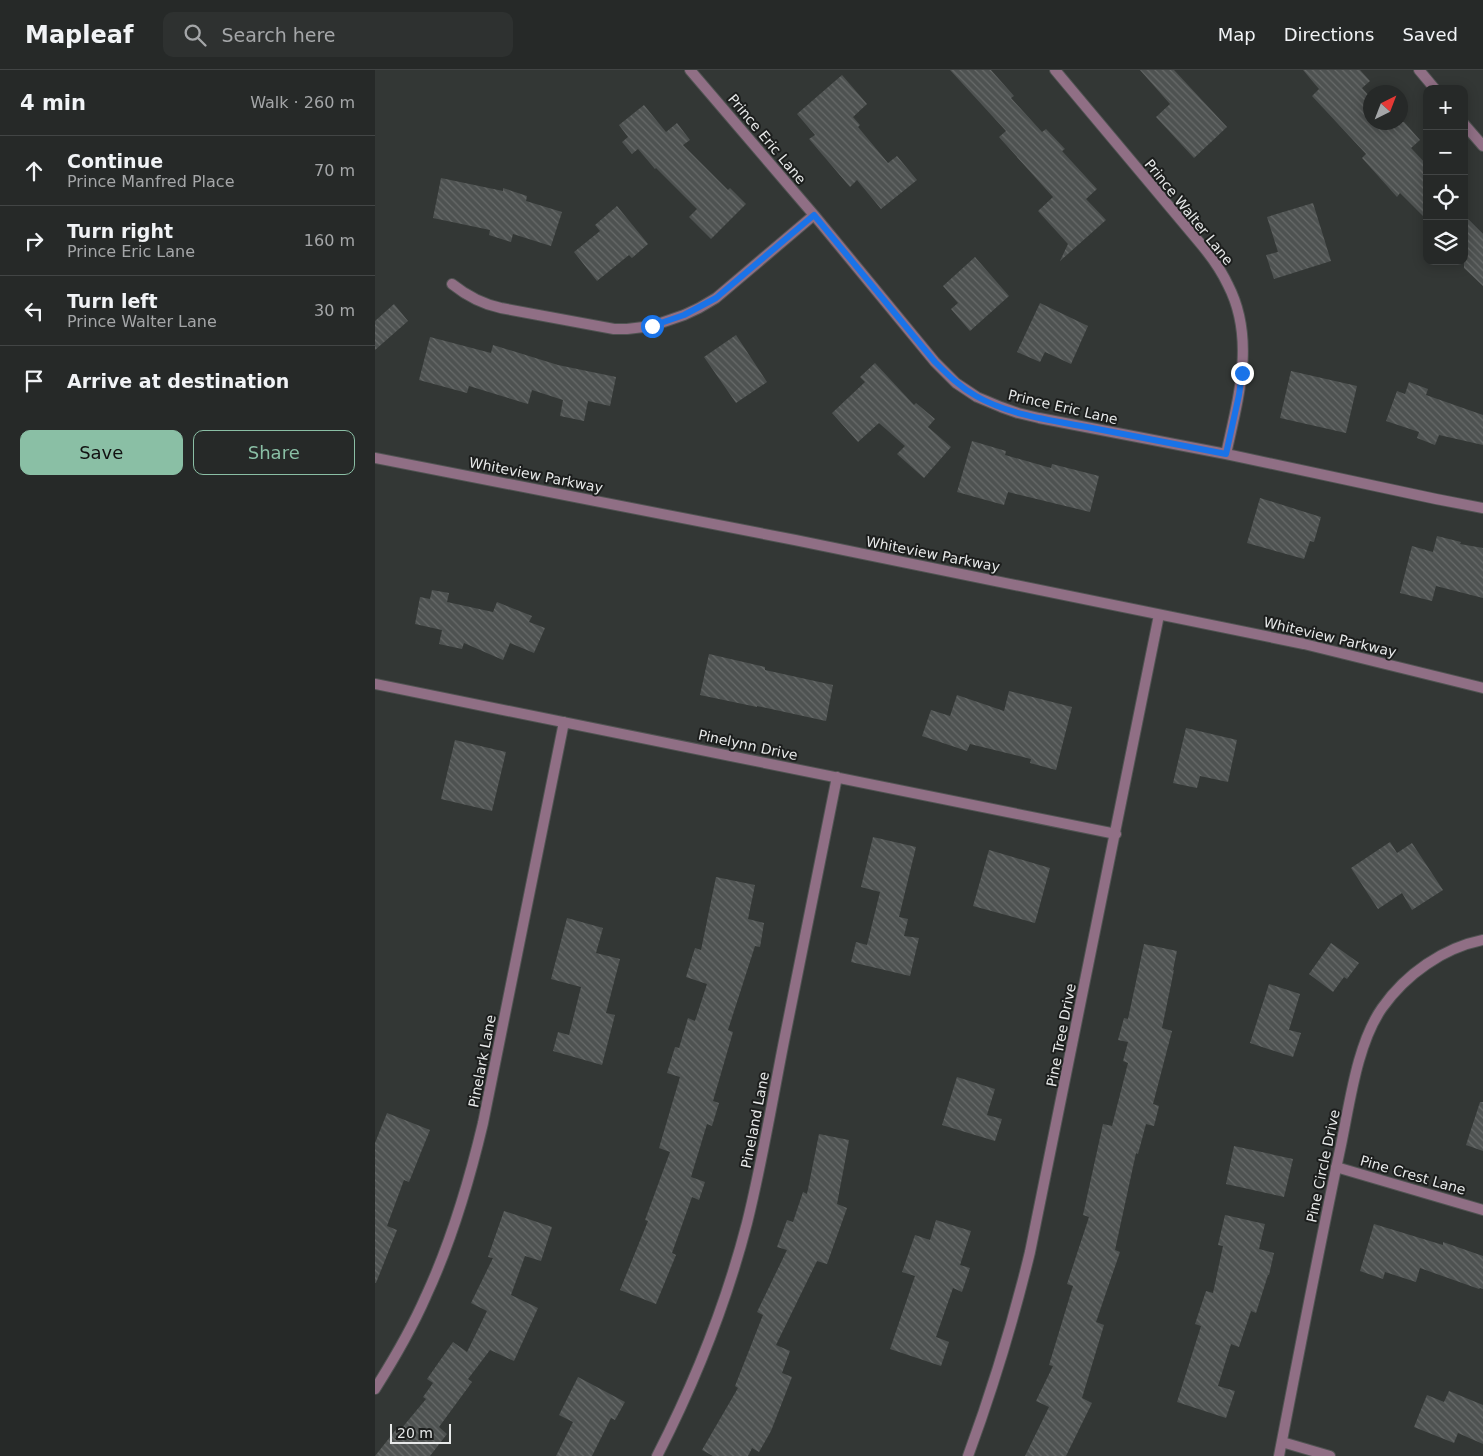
<!DOCTYPE html>
<html lang="en">
<head>
<meta charset="utf-8">
<style>
  :root { --surface:#262928; --page:#2e3130; --text:#f1f3f6; --muted:#a4a6a8; --line:#424545; --accent:#8abfa5 }
  body { margin:0; font-family:"DejaVu Sans",sans-serif; background:var(--page); color:var(--text) }
  .controls { position:absolute; right:15px; top:15px; display:grid; overflow:hidden; border-radius:10px; box-shadow:0 2px 12px #0003 }
  .controls button { width:45px; height:45px; display:grid; place-items:center; padding:0; border:0; border-bottom:1px solid var(--line); background:var(--surface); color:var(--text); font:25px sans-serif }
  .compass { position:absolute; left:988px; top:15px; width:45px; height:45px; border-radius:50%; background:var(--surface); box-shadow:0 2px 12px #0003; rotate:42deg }
  .scale { position:absolute; left:15px; bottom:12px; width:61px; box-sizing:border-box; padding-left:5px; border:2px solid #e7e9e9; border-top:0; font-size:14px; line-height:18px; white-space:nowrap; color:#e7e9e9; -webkit-text-stroke:4px #1c1e1d; paint-order:stroke }
  .stop { position:absolute; width:15px; height:15px; margin:-11px; border:4px solid #1a73e8; border-radius:50%; background:#fff }
  .stop.end { background:#1a73e8; border-color:#fff; box-shadow:0 1px 5px #0008 }
  .list { margin:0; padding:0; list-style:none }
  h2 { display:flex; justify-content:space-between; align-items:center; height:65px; margin:0; padding:0 20px; font-size:21px }
  h2 small { font-size:16px; font-weight:400; color:var(--muted) }
  .list li { display:grid; grid-template-columns:32px 1fr auto; gap:15px; align-items:center; box-sizing:border-box; height:70px; padding:0 20px; border-top:1px solid var(--line) }
  .list b { display:block; font-size:19px; white-space:nowrap }
  .list p { margin:0; font-size:16px; white-space:nowrap; color:var(--muted) }
  .list em { font-size:16px; font-style:normal; color:var(--muted) }
  .actions { display:flex; gap:10px; padding:15px 20px }
  .actions a { flex:1; padding:11px 0; border:1px solid var(--accent); border-radius:10px; text-align:center; font-size:18px; color:var(--accent) }
  .actions .main { background:var(--accent); color:#111 }
  .icon { flex:none; width:28px; height:28px; fill:none; stroke:currentColor; stroke-width:2; stroke-linecap:round; stroke-linejoin:round }
  .map { position:relative; flex:none; width:1108px; height:1386px; overflow:hidden }
  header { display:flex; align-items:center; gap:30px; box-sizing:border-box; height:70px; padding:0 25px; background:var(--surface); border-bottom:1px solid var(--line) }
  header strong { font-size:24px }
  nav { display:flex; gap:28px; margin-inline-start:auto; font-size:18px }
  .search { width:350px; height:45px; background:var(--page); display:flex; align-items:center; gap:12px; box-sizing:border-box; padding:0 18px; border-radius:10px; color:var(--muted); font-size:19px }
  main { display:flex }
  aside { flex:1; background:var(--surface) }
  .map>svg:first-child { display:block }
  .building { fill:url(#building-back-hatch) }
  .lines { fill:none; stroke-linecap:round; stroke-linejoin:round }
  .minor-casing { stroke:#505352; stroke-width:12 }
  .tertiary-casing { stroke:#505352; stroke-width:12 }
  .minor { stroke:#906f85; stroke-width:10 }
  .tertiary { stroke:#906f85; stroke-width:10 }
  .route { stroke:#1a73e8; stroke-width:6 }
  .labels { text-anchor:middle; dominant-baseline:central; stroke-width:4; stroke-linejoin:round; paint-order:stroke }
  .street-label { font-size:14px; fill:#e7e9e9; stroke:#1c1e1d }
</style>
</head>
<body>
<header>
<strong>Mapleaf</strong>
<div class="search"><svg class="icon" aria-label="search" viewBox="0 0 24 24"><circle cx="10" cy="10" r="6"/><path d="M15 15l6 6"/></svg>Search here</div>
<nav><a>Map</a><a>Directions</a><a>Saved</a></nav>
</header>
<main>
<aside>
<h2>4 min<small>Walk · 260 m</small></h2>
<ul class="list">
<li><svg class="icon" aria-label="ahead" viewBox="0 0 24 24"><path d="M12 20V5M6 11l6-6 6 6"/></svg><div><b>Continue</b><p>Prince Manfred Place</p></div><em>70 m</em></li>
<li><svg class="icon" aria-label="right" viewBox="0 0 24 24"><path d="M7 20v-9h11M14 6l5 5-5 5"/></svg><div><b>Turn right</b><p>Prince Eric Lane</p></div><em>160 m</em></li>
<li><svg class="icon" aria-label="left" viewBox="0 0 24 24"><path d="M17 20v-9H6M10 6l-5 5 5 5"/></svg><div><b>Turn left</b><p>Prince Walter Lane</p></div><em>30 m</em></li>
<li><svg class="icon" aria-label="arrive" viewBox="0 0 24 24"><path d="M6 21V4h12l-3 4 3 4H6"/></svg><div><b>Arrive at destination</b></div></li>
</ul>
<div class="actions"><a class="main">Save</a><a>Share</a></div>
</aside>
<div class="map">
<svg width="1108" height="1386" viewBox="0 0 1108 1386">
  <defs>
    <pattern id="building-back-hatch" width="6" height="6" patternUnits="userSpaceOnUse" patternTransform="scale(1.25)"><rect width="6" height="6" fill="#4e5251"/><path d="M-1 5l2 2M0 0l6 6M5-1l2 2" fill="none" stroke="#686b6a"/></pattern>
  </defs>
  <rect width="100%" height="100%" fill="#333735"/>
  <path class="building" d="M 575,0 L 616,0 L 639,26 L 636,28 L 667,62 L 671,59 L 690,79 L 687,81 L 722,119 L 711,129 L 731,150 L 685,191 L 693,174 L 663,141 L 678,127 L 624,67 L 631,61 Z
    M 765,0 L 799,0 L 852,57 L 819,88 L 781,47 L 795,34 Z
    M 928,0 L 985,0 L 995,11 L 987,18 L 996,28 L 996,52 L 1029,52 L 1045,70 L 1036,78 L 1052,95 L 1052,150 L 1025,123 L 1022,127 L 987,88 L 991,84 L 937,26 L 944,19 Z
    M 467,5 L 492,34 L 478,47 L 485,55 L 483,57 L 513,93 L 522,86 L 542,110 L 506,139 L 482,110 L 475,117 L 434,69 L 440,65 L 422,44 Z
    M 269,35 L 291,62 L 302,53 L 315,70 L 308,75 L 353,120 L 355,118 L 371,134 L 336,169 L 314,147 L 322,139 L 281,98 L 280,99 L 263,79 L 257,84 L 247,72 L 253,67 L 244,55 Z
    M 66,108 L 128,121 L 128,118 L 152,126 L 151,131 L 187,142 L 176,176 L 138,164 L 136,172 L 114,165 L 115,160 L 58,148 Z
    M 938,133 L 956,191 L 899,209 L 891,185 L 903,182 L 892,147 Z
    M 242,136 L 273,174 L 257,188 L 254,185 L 222,211 L 199,182 L 225,161 L 220,155 Z
    M 1089,145 L 1108,164 L 1108,216 L 1089,198 Z
    M 600,187 L 634,226 L 595,261 L 576,239 L 583,233 L 568,216 Z
    M 665,233 L 713,256 L 696,294 L 670,282 L 665,292 L 642,282 Z
    M 19,234 L 33,251 L 0,280 L 0,251 Z
    M 361,265 L 392,312 L 361,333 L 329,287 Z
    M 55,267 L 116,283 L 118,275 L 183,295 L 241,307 L 235,336 L 213,331 L 209,351 L 185,346 L 188,330 L 157,320 L 153,334 L 94,316 L 92,323 L 44,310 Z
    M 500,293 L 539,335 L 541,333 L 560,349 L 553,357 L 576,377 L 549,408 L 522,384 L 530,376 L 504,353 L 483,372 L 457,343 L 490,312 L 485,307 Z
    M 916,301 L 982,316 L 971,363 L 905,348 Z
    M 1034,312 L 1053,319 L 1051,325 L 1108,345 L 1108,375 L 1064,365 L 1060,375 L 1042,368 L 1044,362 L 1011,351 L 1022,321 L 1030,324 Z
    M 597,371 L 631,381 L 630,385 L 676,398 L 677,394 L 724,406 L 715,442 L 633,422 L 629,435 L 582,422 Z
    M 885,428 L 946,447 L 939,472 L 935,471 L 929,489 L 872,473 Z
    M 1062,466 L 1086,472 L 1085,474 L 1108,478 L 1108,528 L 1061,516 L 1057,531 L 1025,523 L 1037,476 L 1058,482 Z
    M 57,520 L 74,523 L 72,532 L 118,542 L 122,532 L 157,546 L 154,552 L 170,558 L 159,583 L 135,573 L 128,590 L 89,573 L 87,579 L 64,574 L 67,560 L 40,554 L 45,527 L 55,529 Z
    M 334,584 L 390,597 L 390,600 L 458,615 L 451,651 L 382,636 L 382,637 L 325,625 Z
    M 634,621 L 697,637 L 681,700 L 655,693 L 656,689 L 595,674 L 592,681 L 547,666 L 556,640 L 575,646 L 582,625 L 629,641 Z
    M 811,658 L 862,670 L 853,712 L 825,706 L 822,718 L 798,713 Z
    M 80,670 L 131,682 L 117,741 L 66,729 Z
    M 498,767 L 541,777 L 524,847 L 533,849 L 529,866 L 544,868 L 535,906 L 476,892 L 481,872 L 492,875 L 505,822 L 486,817 Z
    M 1015,772 L 1022,783 L 1037,773 L 1068,820 L 1037,840 L 1027,823 L 1003,839 L 976,798 Z
    M 614,780 L 675,798 L 660,853 L 598,836 Z
    M 341,807 L 380,815 L 373,849 L 389,853 L 385,877 L 380,876 L 353,960 L 358,962 L 338,1031 L 344,1033 L 337,1056 L 332,1054 L 316,1107 L 330,1112 L 324,1130 L 317,1127 L 297,1183 L 301,1185 L 281,1234 L 245,1220 L 273,1151 L 270,1150 L 295,1082 L 284,1078 L 305,1007 L 292,1003 L 300,977 L 304,978 L 313,948 L 320,951 L 332,914 L 311,907 L 320,878 L 326,880 Z
    M 192,848 L 228,858 L 221,883 L 245,889 L 231,943 L 240,945 L 227,995 L 178,981 L 183,962 L 194,965 L 206,917 L 176,909 Z
    M 956,873 L 984,893 L 972,909 L 969,907 L 958,922 L 934,904 Z
    M 769,874 L 802,881 L 798,900 L 799,900 L 787,958 L 797,961 L 778,1034 L 784,1036 L 779,1056 L 771,1054 L 763,1084 L 761,1083 L 740,1180 L 745,1182 L 721,1252 L 729,1255 L 707,1328 L 717,1333 L 691,1386 L 650,1386 L 674,1337 L 661,1331 L 678,1296 L 674,1295 L 698,1216 L 692,1214 L 714,1147 L 708,1145 L 728,1054 L 737,1056 L 753,993 L 748,991 L 753,972 L 743,970 L 749,948 L 753,949 Z
    M 894,914 L 925,924 L 914,960 L 926,963 L 918,987 L 875,973 Z
    M 582,1007 L 620,1019 L 612,1045 L 627,1049 L 620,1071 L 567,1055 Z
    M 1105,1032 L 1108,1032 L 1108,1081 L 1091,1075 Z
    M 12,1043 L 55,1060 L 34,1112 L 29,1110 L 12,1156 L 22,1160 L 1,1213 L 0,1213 L 0,1073 Z
    M 444,1064 L 474,1070 L 462,1134 L 472,1138 L 452,1194 L 442,1191 L 401,1275 L 415,1281 L 407,1303 L 417,1307 L 396,1361 L 384,1382 L 377,1378 L 373,1386 L 338,1386 L 327,1380 L 363,1318 L 360,1316 L 388,1245 L 382,1242 L 412,1180 L 402,1177 L 412,1150 L 418,1152 L 428,1122 L 432,1124 Z
    M 859,1076 L 918,1089 L 909,1127 L 851,1114 Z
    M 129,1141 L 177,1157 L 166,1191 L 150,1186 L 136,1225 L 163,1238 L 139,1291 L 115,1280 L 93,1309 L 97,1312 L 64,1357 L 72,1364 L 55,1386 L 0,1386 L 23,1357 L 26,1359 L 51,1329 L 48,1327 L 58,1313 L 52,1309 L 78,1272 L 92,1282 L 112,1241 L 96,1233 L 118,1188 L 113,1187 Z
    M 850,1145 L 890,1154 L 884,1179 L 899,1183 L 894,1205 L 893,1205 L 881,1243 L 876,1241 L 864,1277 L 856,1274 L 843,1316 L 860,1321 L 851,1348 L 802,1332 L 826,1256 L 820,1254 L 831,1221 L 838,1223 L 848,1176 L 843,1175 Z
    M 561,1150 L 596,1161 L 585,1195 L 595,1198 L 587,1222 L 578,1218 L 561,1267 L 574,1272 L 566,1296 L 515,1279 L 540,1206 L 527,1202 L 540,1165 L 555,1170 Z
    M 999,1154 L 1068,1175 L 1068,1172 L 1108,1186 L 1108,1219 L 1105,1218 L 1104,1219 L 1045,1198 L 1041,1212 L 1010,1202 L 1008,1209 L 985,1201 Z
    M 203,1307 L 250,1332 L 240,1350 L 236,1348 L 217,1386 L 181,1386 L 198,1352 L 184,1345 Z
    M 1074,1321 L 1108,1335 L 1108,1374 L 1083,1363 L 1079,1373 L 1039,1357 L 1052,1325 L 1069,1332 Z"/>
  <g class="lines">
    <g class="minor-casing">
      <path id="minor" d="M 315,0 L 439,145 L 560,292 L 581,313 L 602,327 L 626,337 L 643,343 L 664,348 L 851,384 L 1061,429 L 1108,438
        M 680,0 L 825,173 C 836,186 846,200 853,215 C 881,269 863,329 851,384
        M 1044,0 L 1060,19
        M 1089,54 L 1108,76
        M 77,214 C 92,226 107,234 126,238 L 239,259 L 252,259 L 277,256 L 309,245 L 324,238 L 341,228 L 439,145
        M 0,614 L 741,764
        M 961,1097 L 1108,1140
        M 0,1319 C 19,1289 37,1258 51,1226 C 77,1170 94,1112 108,1053 L 189,652
        M 907,1372 L 955,1386
        M 282,1386 C 320,1312 351,1234 372,1153 C 387,1093 397,1032 409,971 C 427,883 444,795 462,707
        M 593,1386 C 618,1318 638,1252 655,1182 L 784,545
        M 904,1386 C 924,1282 944,1178 966,1075 C 975,1032 982,974 1007,938 C 1031,904 1068,878 1108,870"/>
    </g>
    <g class="tertiary-casing">
      <path id="tertiary" d="M 0,388 L 420,470 L 929,574 L 1108,618"/>
    </g>
    <use href="#minor" class="minor"/>
    <use href="#tertiary" class="tertiary"/>
  </g>
  <g class="lines">
    <path class="route" d="M 277,256 L 309,245 L 341,228 L 439,145 L 560,292 C 573,305 585,317 601,326 C 634,345 675,350 712,357 C 758,366 805,375 851,384 L 864,325 L 867,303"/>
  </g>
  <g class="labels">
    <g class="street-label">
      <text transform="translate(392 69) rotate(50)">Prince Eric Lane</text>
      <text transform="translate(814 142) rotate(51)">Prince Walter Lane</text>
      <text transform="translate(688 337) rotate(13)">Prince Eric Lane</text>
      <text transform="translate(161 405) rotate(11)">Whiteview Parkway</text>
      <text transform="translate(558 484) rotate(11)">Whiteview Parkway</text>
      <text transform="translate(955 567) rotate(13)">Whiteview Parkway</text>
      <text transform="translate(373 675) rotate(12)">Pinelynn Drive</text>
      <text transform="translate(686 965) rotate(-79)">Pine Tree Drive</text>
      <text transform="translate(107 991) rotate(-79)">Pinelark Lane</text>
      <text transform="translate(380 1050) rotate(-79)">Pineland Lane</text>
      <text transform="translate(948 1096) rotate(-78)">Pine Circle Drive</text>
      <text transform="translate(1038 1105) rotate(16)">Pine Crest Lane</text>
    </g>
  </g>
</svg>
<div class="controls">
<button>+</button>
<button>−</button>
<button><svg class="icon" aria-label="locate" viewBox="0 0 24 24"><circle cx="12" cy="12" r="6"/><path d="M12 2v4M12 18v4M2 12h4M18 12h4"/></svg></button>
<button><svg class="icon" aria-label="layers" viewBox="0 0 24 24"><path d="M12 4l9 5-9 5-9-5zM3 14l9 5 9-5"/></svg></button>
</div>
<svg class="compass" viewBox="-18 -18 36 36"><path d="M0-13l5 13h-10z" fill="#e53935"/><path d="M0 13l5-13h-10z" fill="#a4a6a8"/></svg>
<div class="scale">20 m</div>
<div class="stop" style="left:277px;top:256px"></div>
<div class="stop end" style="left:867px;top:303px"></div>
</div>
</main>
</body>
</html>
